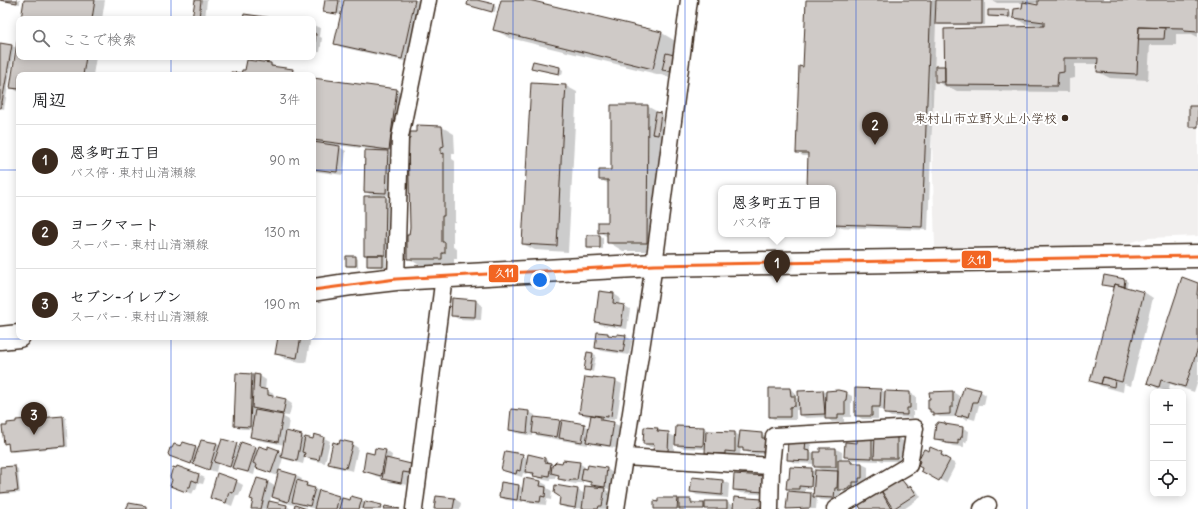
<!DOCTYPE html>
<html lang="ja">
<head>
<meta charset="utf-8">
<style>
  :root { --surface:#fff; --page:#f2f2f2; --text:#202124; --muted:#757577; --line:#e0e0e0; --accent:#3b2a1e }
  body { margin:0; font-family:Delius,"Klee One",sans-serif; background:var(--page); color:var(--text) }
  .controls { position:absolute; right:12px; bottom:12px; display:grid; overflow:hidden; border-radius:8px; box-shadow:0 2px 10px #0003 }
  .controls button { width:36px; height:36px; display:grid; place-items:center; padding:0; border:0; border-bottom:1px solid var(--line); background:var(--surface); color:var(--text); font:20px sans-serif }
  .you { position:absolute; left:540px; top:280px; width:14px; height:14px; margin:-10px; border:3px solid #fff; border-radius:50%; background:#1a73e8; box-shadow:0 0 0 6px #1a73e833 }
  .badge { display:grid; place-items:center; width:26px; height:26px; border-radius:50%; background:var(--accent); color:#fff; font-size:13px; font-weight:700 }
  .pin { position:absolute; translate:-50% -33px; filter:drop-shadow(0 1px 2px #0008) }
  .pin::after { content:''; position:absolute; top:21px; width:14px; height:12px; background:inherit; clip-path:polygon(0 0,100% 0,50% 100%) }
  .popup { position:absolute; left:718px; top:185px; width:118px; height:52px; box-sizing:border-box; display:grid; place-content:center; border-radius:8px; background:var(--surface); filter:drop-shadow(0 1px 3px #0005); font-size:13px; white-space:nowrap; color:var(--muted) }
  .popup b { font-size:15px; color:var(--text) }
  .popup::after { content:''; position:absolute; left:50%; top:100%; margin-left:-8px; border:8px solid transparent; border-top-color:var(--surface) }
  .list { margin:0; padding:0; list-style:none }
  h2 { display:flex; justify-content:space-between; align-items:center; height:52px; margin:0; padding:0 16px; font-size:17px }
  h2 small { font-size:13px; font-weight:400; color:var(--muted) }
  .list li { display:grid; grid-template-columns:26px 1fr auto; gap:12px; align-items:center; box-sizing:border-box; height:72px; padding:0 16px; border-top:1px solid var(--line) }
  .list b { display:block; font-size:15px; white-space:nowrap }
  .list p { margin:0; font-size:13px; white-space:nowrap; color:var(--muted) }
  .list em { font-size:13px; font-style:normal; color:var(--muted) }
  .icon { flex:none; width:22px; height:22px; fill:none; stroke:currentColor; stroke-width:2; stroke-linecap:round; stroke-linejoin:round }
  .map { position:relative; flex:none; width:1198px; height:509px; overflow:hidden }
  .search { position:absolute; background:var(--surface); box-shadow:0 2px 10px #0003; left:16px; top:16px; width:300px; height:44px; display:flex; align-items:center; gap:10px; box-sizing:border-box; padding:0 14px; border-radius:8px; color:var(--muted); font-size:15px }
  .panel { position:absolute; background:var(--surface); box-shadow:0 2px 10px #0003; left:16px; top:72px; width:300px; height:268px; border-radius:8px }
  .map>svg:first-child { display:block }
  .built { fill:#f1efee }
  .shadow { fill:#0003; fill-rule:evenodd }
  .building { fill:#cfcac7; stroke:#3b2a1e }
  .lines { fill:none; stroke-linecap:round; stroke-linejoin:round }
  .street-casing { stroke:#3b2a1e; stroke-width:19 }
  .secondary-casing { stroke:#3b2a1e; stroke-width:25 }
  .street { stroke:#fff; stroke-width:16 }
  .secondary { stroke:#fff; stroke-width:22 }
  .bus-1-casing { stroke:#fff; stroke-width:6 }
  .bus-1 { stroke:#f26522; stroke-width:3 }
  .grid { fill:none; stroke:#1d4ed8; stroke-width:1; stroke-opacity:0.55 }
  .poi-dot { fill:#3b2a1e; stroke:#fff; stroke-width:1.5 }
  .labels { text-anchor:middle; dominant-baseline:central; stroke-width:4; stroke-linejoin:round; paint-order:stroke }
  .poi-label { font-size:13px; fill:#3b2a1e; stroke:#fff; text-anchor:end }
  .line-badge { stroke:#fff; stroke-width:1.5 }
  .badge-label { font-size:11px; text-anchor:middle; font-weight:bold; fill:#fff }
</style>
</head>
<body>
<div class="map">
<svg width="1198" height="509" viewBox="0 0 1198 509">
  <rect width="100%" height="100%" fill="#fff"/>
  <filter id="ink" filterUnits="userSpaceOnUse"><feTurbulence type="fractalNoise" baseFrequency=".025" numOctaves="2"/><feDisplacementMap in="SourceGraphic" scale="8" xChannelSelector="R" yChannelSelector="G"/><feConvolveMatrix kernelMatrix="1 2 1 2 8 2 1 2 1" color-interpolation-filters="sRGB"/></filter>
  <g filter="url(#ink)">
    <path class="built" d="M 928,0 L 1198,0 L 1198,236 L 1147,238 L 1115,246 L 935,247 Z"/>
    <path class="shadow" d="M 0,0 L 20,0 L 20,4 L 0,1 Z
      M 25,0 L 105,0 L 102,19 L 22,19 Z
      M 196,0 L 207,0 L 205,19 L 193,19 Z
      M 326,0 L 342,0 L 340,15 L 324,11 Z
      M 345,0 L 422,0 L 408,62 L 341,47 L 335,44 Z
      M 469,0 L 494,5 L 496,7 L 495,12 L 471,6 L 468,5 Z
      M 502,0 L 525,0 L 662,33 L 677,42 L 672,72 L 670,72 L 669,77 L 510,38 L 495,30 Z
      M 807,0 L 985,0 L 985,25 L 939,25 L 936,23 L 928,230 L 833,227 L 833,188 L 808,188 L 809,156 L 803,156 L 797,152 L 804,68 Z
      M 992,0 L 1198,0 L 1198,37 L 1192,34 L 1176,34 L 1176,45 L 1150,45 L 1148,80 L 1110,78 L 1098,72 L 1099,64 L 1075,64 L 1075,78 L 1069,79 L 1069,92 L 957,91 L 951,88 L 948,88 L 936,81 L 945,67 L 1041,27 L 1041,26 L 1025,24 L 1014,17 L 1023,9 L 1024,3 L 997,3 ZM 1027,3 L 1039,3 L 1039,6 Z
      M 1009,11 L 1011,13 L 1011,18 L 991,17 L 989,16 Z
      M 313,25 L 320,28 L 319,36 L 322,38 L 320,52 L 316,52 L 315,56 L 313,56 Z
      M 19,35 L 19,57 L 96,57 L 93,75 L 19,75 L 19,92 L 11,87 Z
      M 0,44 L 15,47 L 4,109 L 0,108 Z
      M 247,61 L 271,64 L 280,69 L 292,70 L 301,75 L 231,75 L 242,74 L 246,72 Z
      M 534,62 L 560,68 L 563,70 L 562,75 L 535,69 L 532,68 Z
      M 313,79 L 397,90 L 403,93 L 395,152 L 387,151 L 394,155 L 392,196 L 382,195 L 388,199 L 388,256 L 386,256 L 386,267 L 370,267 L 368,265 L 368,256 L 365,254 L 374,197 L 365,191 L 377,150 L 336,145 L 346,151 L 343,175 L 313,171 Z
      M 566,86 L 577,92 L 577,106 L 576,106 L 568,252 L 535,250 L 523,244 Z
      M 647,106 L 663,115 L 662,251 L 623,251 L 608,242 L 608,237 L 599,232 L 609,223 L 609,184 L 600,179 L 612,171 Z
      M 1198,107 L 1198,128 L 1193,128 L 1190,127 Z
      M 442,127 L 454,134 L 455,153 L 452,153 L 452,159 L 455,161 L 455,222 L 453,222 L 453,247 L 457,249 L 457,259 L 454,259 L 454,265 L 419,265 L 408,258 L 410,236 L 416,133 Z
      M 600,236 L 603,237 L 603,249 L 591,249 L 588,248 Z
      M 355,257 L 358,259 L 358,267 L 349,267 L 347,266 Z
      M 1104,276 L 1125,280 L 1128,282 L 1126,288 L 1144,292 L 1153,298 L 1131,386 L 1124,384 L 1123,392 L 1101,386 L 1091,381 L 1115,288 L 1103,284 Z
      M 1183,279 L 1198,284 L 1198,380 L 1194,392 L 1170,384 L 1168,392 L 1157,388 L 1148,383 Z
      M 600,292 L 614,294 L 620,298 L 619,305 L 623,305 L 630,309 L 627,329 L 602,325 L 596,322 Z
      M 476,301 L 482,305 L 481,320 L 458,319 L 452,315 Z
      M 608,334 L 612,337 L 625,336 L 632,340 L 629,355 L 602,351 L 596,348 Z
      M 279,337 L 311,337 L 306,363 L 285,359 L 276,353 Z
      M 593,354 L 596,355 L 593,372 L 585,369 Z
      M 252,375 L 255,376 L 260,376 L 266,380 L 265,390 L 274,394 L 274,398 L 286,400 L 292,404 L 289,416 L 280,415 L 289,420 L 287,432 L 314,440 L 324,438 L 330,441 L 325,463 L 311,460 L 305,456 L 303,464 L 288,460 L 283,458 L 279,471 L 296,476 L 302,479 L 301,482 L 307,484 L 320,492 L 339,496 L 350,501 L 361,500 L 385,508 L 396,509 L 316,509 L 299,505 L 295,503 L 294,505 L 279,501 L 271,496 L 270,502 L 287,506 L 291,509 L 252,509 L 258,479 L 268,482 L 276,487 L 278,476 L 264,471 L 256,467 L 254,475 L 218,463 L 216,472 L 176,459 L 170,456 L 182,447 L 183,443 L 199,449 L 202,441 L 217,444 L 221,446 L 223,440 L 241,447 L 278,451 L 283,453 L 285,445 L 257,440 L 251,437 L 253,429 L 241,429 L 235,425 Z
      M 616,381 L 622,384 L 617,418 L 614,418 L 614,420 L 603,419 L 620,426 L 616,448 L 594,445 L 588,442 L 588,445 L 566,441 L 539,436 L 533,433 L 533,436 L 516,433 L 510,429 L 512,410 L 529,412 L 535,415 L 535,418 L 559,421 L 562,423 L 584,425 L 590,428 L 592,417 L 586,416 L 580,412 Z
      M 770,389 L 790,389 L 796,393 L 796,398 L 800,399 L 799,392 L 823,391 L 827,393 L 846,393 L 852,396 L 852,403 L 851,403 L 851,417 L 844,417 L 844,422 L 832,422 L 826,417 L 806,418 L 800,415 L 800,410 L 796,410 L 796,420 L 776,420 L 770,417 Z
      M 881,390 L 886,393 L 910,393 L 916,396 L 916,411 L 913,411 L 913,418 L 891,417 L 885,413 L 885,410 L 878,410 L 878,419 L 862,419 L 856,415 Z
      M 980,391 L 986,395 L 984,405 L 979,405 L 975,420 L 968,418 L 968,420 L 956,415 L 956,417 L 940,417 L 934,414 L 929,409 L 953,392 L 959,396 L 959,405 Z
      M 63,417 L 66,418 L 68,447 L 13,452 L 10,451 L 10,444 L 5,443 L 17,423 L 17,421 Z
      M 948,426 L 963,428 L 969,431 L 968,440 L 967,440 L 966,443 L 964,442 L 964,447 L 953,446 L 935,439 Z
      M 704,428 L 710,432 L 735,433 L 740,436 L 762,434 L 768,438 L 772,455 L 758,454 L 758,455 L 750,454 L 741,448 L 740,455 L 731,454 L 731,457 L 713,456 L 706,453 L 707,449 L 682,448 L 674,444 L 674,454 L 660,453 L 654,450 L 654,447 L 650,447 L 644,443 L 657,429 L 676,437 Z
      M 876,437 L 897,437 L 903,441 L 903,461 L 882,461 L 878,459 L 878,461 L 852,460 L 845,456 L 858,444 L 872,438 L 876,440 Z
      M 805,441 L 811,445 L 811,452 L 815,454 L 836,449 L 842,452 L 842,461 L 851,461 L 856,464 L 862,464 L 868,467 L 868,481 L 865,481 L 864,485 L 859,484 L 859,489 L 852,493 L 845,493 L 841,490 L 840,501 L 820,500 L 817,498 L 816,509 L 787,509 L 788,492 L 795,493 L 787,488 L 812,469 L 814,471 L 823,471 L 815,466 L 815,464 L 794,463 L 788,459 ZM 807,484 L 815,488 L 814,496 L 811,494 L 805,493 L 805,489 L 814,490 L 806,485 Z
      M 352,444 L 358,448 L 353,471 L 335,467 L 329,463 L 340,445 Z
      M 386,451 L 392,455 L 391,460 L 410,465 L 417,468 L 415,476 L 409,475 L 407,485 L 389,482 L 383,478 L 376,476 L 364,470 L 374,455 Z
      M 506,452 L 523,455 L 528,459 L 545,459 L 554,465 L 579,463 L 585,467 L 585,470 L 588,470 L 589,467 L 607,469 L 613,473 L 611,489 L 603,488 L 611,493 L 608,509 L 566,508 L 560,505 L 578,490 L 585,494 L 599,488 L 583,480 L 583,483 L 577,483 L 576,484 L 565,482 L 559,479 L 560,477 L 556,475 L 555,479 L 550,478 L 550,481 L 540,479 L 527,472 L 526,474 L 523,473 L 522,477 L 509,473 L 503,469 Z
      M 929,452 L 941,453 L 947,457 L 946,459 L 956,464 L 946,483 L 922,471 Z
      M 15,467 L 18,469 L 20,493 L 0,494 L 0,468 Z
      M 178,468 L 199,475 L 205,478 L 203,484 L 198,483 L 196,490 L 194,490 L 192,494 L 171,486 Z
      M 735,475 L 771,495 L 740,493 L 734,490 Z
      M 899,479 L 917,491 L 921,497 L 904,509 L 896,509 L 893,507 L 894,509 L 862,509 L 881,493 L 886,495 Z
      M 525,480 L 541,482 L 547,485 L 547,488 L 552,491 L 551,500 L 547,499 L 546,505 L 528,503 L 523,500 L 523,502 L 506,500 L 500,496 L 519,486 L 524,489 Z
      M 236,481 L 243,485 L 239,496 L 236,495 L 232,506 L 211,497 Z
      M 723,481 L 729,484 L 728,498 L 697,495 L 691,492 Z
      M 734,498 L 762,500 L 768,504 L 768,509 L 655,509 L 659,503 L 677,499 L 691,500 L 697,504 L 703,504 L 706,505 L 727,502 L 734,507 Z
      M 455,499 L 461,503 L 460,509 L 435,509 Z"/>
    <path class="building" d="M 0,0 L 17,0 L 17,3 Z
      M 24,0 L 95,0 L 92,19 L 21,19 Z
      M 195,0 L 201,0 L 199,19 L 192,19 Z
      M 325,0 L 339,0 L 337,14 L 323,12 Z
      M 344,0 L 415,0 L 402,59 L 334,44 Z
      M 468,0 L 477,0 L 494,4 L 492,12 L 467,5 Z
      M 501,0 L 529,0 L 662,32 L 653,69 L 493,30 Z
      M 806,0 L 931,0 L 922,227 L 833,224 L 833,188 L 807,188 L 808,153 L 796,153 L 799,66 L 803,67 Z
      M 936,0 L 982,0 L 982,24 L 935,24 Z
      M 1038,0 L 1198,0 L 1198,32 L 1184,31 L 1183,28 L 1139,27 L 1137,74 L 1097,72 L 1098,58 L 1064,58 L 1064,72 L 1058,73 L 1057,86 L 945,85 L 944,29 L 1044,26 L 1044,22 L 1013,18 L 1014,9 L 1022,8 L 1023,2 L 1038,5 Z
      M 988,10 L 1009,10 L 1009,17 L 988,16 Z
      M 244,14 L 280,19 L 243,19 Z
      M 1139,27 L 1165,28 L 1164,39 L 1138,39 Z
      M 19,29 L 19,57 L 86,57 L 83,75 L 19,75 L 19,89 L 10,88 Z
      M 313,33 L 316,34 L 314,49 L 313,49 Z
      M 0,43 L 12,45 L 1,108 L 0,108 Z
      M 666,53 L 674,55 L 670,71 L 662,70 Z
      M 247,60 L 271,63 L 271,66 L 293,69 L 292,75 L 241,75 L 242,70 L 245,70 Z
      M 533,61 L 560,67 L 559,74 L 531,68 Z
      M 935,66 L 945,66 L 945,82 L 935,82 Z
      M 231,72 L 241,73 L 241,75 L 230,75 Z
      M 313,78 L 397,89 L 389,150 L 313,140 Z
      M 531,83 L 566,85 L 565,100 L 564,100 L 557,246 L 522,244 Z
      M 611,105 L 648,105 L 647,243 L 607,243 L 607,232 L 598,233 L 598,222 L 608,222 L 608,180 L 599,180 L 599,170 L 611,170 Z
      M 1189,106 L 1198,106 L 1198,127 L 1189,127 Z
      M 656,112 L 661,113 L 658,135 L 652,134 Z
      M 416,125 L 442,126 L 444,146 L 441,147 L 441,154 L 444,153 L 444,216 L 442,216 L 442,242 L 445,242 L 445,253 L 442,253 L 442,259 L 407,259 L 407,235 L 409,235 L 410,227 L 408,139 L 410,139 L 410,132 L 416,132 Z
      M 313,142 L 340,146 L 337,172 L 313,169 Z
      M 365,150 L 388,151 L 386,193 L 364,192 Z
      M 364,196 L 386,196 L 385,255 L 364,255 Z
      M 587,235 L 600,235 L 600,248 L 587,248 Z
      M 367,255 L 383,255 L 383,266 L 367,266 Z
      M 346,256 L 356,256 L 356,266 L 346,266 Z
      M 1104,275 L 1125,279 L 1124,287 L 1115,284 L 1114,287 L 1102,285 Z
      M 1182,277 L 1198,283 L 1197,295 L 1198,295 L 1198,348 L 1185,387 L 1161,380 L 1159,387 L 1147,383 Z
      M 1115,284 L 1144,292 L 1122,382 L 1103,377 L 1101,384 L 1090,381 Z
      M 599,291 L 614,293 L 613,303 L 624,305 L 621,326 L 595,322 Z
      M 452,298 L 476,300 L 475,317 L 451,316 Z
      M 597,332 L 608,333 L 608,335 L 617,336 L 617,334 L 626,335 L 623,352 L 595,348 Z
      M 278,337 L 301,337 L 297,358 L 275,354 Z
      M 587,352 L 593,353 L 590,371 L 584,370 Z
      M 236,373 L 252,374 L 250,427 L 234,426 Z
      M 254,374 L 260,375 L 259,388 L 268,390 L 268,395 L 286,399 L 283,414 L 252,408 Z
      M 585,377 L 593,378 L 593,377 L 616,380 L 611,416 L 608,415 L 608,417 L 579,413 Z
      M 1103,377 L 1115,380 L 1114,387 L 1101,384 Z
      M 964,386 L 981,390 L 977,402 L 973,402 L 969,417 L 962,415 L 962,417 L 955,416 Z
      M 769,388 L 790,388 L 791,396 L 795,396 L 795,406 L 790,407 L 790,417 L 769,417 Z
      M 855,388 L 881,389 L 880,407 L 872,407 L 872,416 L 855,416 Z
      M 823,390 L 825,414 L 799,415 L 798,391 Z
      M 838,390 L 847,392 L 846,400 L 845,400 L 845,414 L 838,414 L 838,419 L 825,419 L 826,391 Z
      M 885,391 L 910,392 L 910,408 L 907,408 L 907,415 L 884,414 Z
      M 953,391 L 953,407 L 950,407 L 950,414 L 933,415 L 933,412 L 930,412 L 930,409 L 928,409 L 928,399 L 930,399 L 929,392 Z
      M 511,409 L 529,411 L 527,433 L 509,430 Z
      M 255,410 L 283,415 L 278,442 L 250,437 Z
      M 591,415 L 601,417 L 601,420 L 614,422 L 610,446 L 586,442 Z
      M 63,416 L 65,446 L 9,451 L 8,443 L 4,444 L 2,426 L 7,426 L 7,423 L 16,422 L 16,420 Z
      M 534,417 L 560,420 L 557,437 L 532,433 Z
      M 562,420 L 585,424 L 582,442 L 559,438 Z
      M 938,422 L 945,423 L 945,424 L 963,427 L 962,437 L 961,437 L 960,440 L 958,439 L 958,444 L 946,443 L 944,442 L 944,440 L 934,439 L 936,424 L 937,424 Z
      M 676,426 L 704,427 L 703,446 L 675,445 Z
      M 644,427 L 658,428 L 657,431 L 669,432 L 668,451 L 653,450 L 654,444 L 643,444 Z
      M 286,431 L 302,435 L 297,461 L 281,457 Z
      M 706,431 L 735,432 L 735,452 L 725,451 L 725,454 L 705,453 Z
      M 740,431 L 762,433 L 762,438 L 767,438 L 766,452 L 743,451 L 743,448 L 738,448 Z
      M 314,434 L 324,437 L 319,460 L 304,457 L 305,453 L 302,452 L 305,437 L 313,439 Z
      M 875,436 L 897,436 L 897,458 L 874,458 Z
      M 857,437 L 872,437 L 872,458 L 844,457 L 845,442 L 857,443 Z
      M 222,439 L 237,443 L 230,467 L 214,462 Z
      M 788,439 L 806,440 L 805,450 L 810,451 L 810,461 L 787,460 Z
      M 201,440 L 217,443 L 209,470 L 193,464 Z
      M 340,440 L 353,443 L 346,468 L 328,464 L 333,442 L 339,444 Z
      M 183,442 L 196,446 L 191,464 L 169,456 L 169,455 L 168,454 L 170,448 L 172,448 L 174,444 L 181,446 Z
      M 241,442 L 256,447 L 248,472 L 232,468 Z
      M 259,446 L 268,449 L 268,446 L 279,450 L 271,473 L 256,468 L 257,465 L 253,463 Z
      M 930,447 L 942,452 L 941,455 L 950,460 L 939,481 L 921,471 L 922,468 L 918,466 L 920,461 L 918,460 L 924,449 L 929,451 Z
      M 375,448 L 386,450 L 381,476 L 363,471 L 366,452 L 374,454 Z
      M 820,448 L 836,448 L 836,467 L 814,467 L 814,452 L 820,452 Z
      M 505,451 L 523,454 L 520,471 L 517,470 L 516,474 L 501,470 Z
      M 528,454 L 545,458 L 545,462 L 551,463 L 549,476 L 544,475 L 544,478 L 533,476 L 534,473 L 525,472 Z
      M 386,458 L 411,464 L 409,473 L 403,472 L 401,483 L 382,479 Z
      M 563,460 L 580,462 L 577,480 L 571,480 L 570,481 L 558,479 L 559,475 L 551,473 L 552,466 L 556,462 L 562,463 Z
      M 838,460 L 851,460 L 851,463 L 862,463 L 862,478 L 859,478 L 859,482 L 853,482 L 853,486 L 849,486 L 849,489 L 846,489 L 846,490 L 838,490 Z
      M 588,465 L 607,468 L 605,487 L 591,485 L 591,482 L 581,480 L 583,468 L 587,469 Z
      M 15,466 L 18,491 L 0,493 L 0,467 Z
      M 177,466 L 199,474 L 197,482 L 192,480 L 190,487 L 188,487 L 186,492 L 170,486 L 172,480 L 170,477 L 173,467 L 176,468 Z
      M 790,467 L 812,468 L 811,487 L 799,486 L 799,489 L 786,489 L 787,479 L 789,479 Z
      M 279,470 L 296,475 L 288,502 L 272,497 Z
      M 815,470 L 838,471 L 837,488 L 835,488 L 834,498 L 813,497 Z
      M 217,473 L 237,480 L 233,493 L 229,492 L 226,503 L 210,498 Z
      M 734,474 L 766,476 L 765,492 L 733,490 Z
      M 692,477 L 723,480 L 722,495 L 690,492 Z
      M 257,478 L 268,481 L 261,509 L 251,509 L 253,500 L 250,499 Z
      M 524,478 L 541,481 L 540,486 L 546,487 L 545,497 L 541,496 L 540,502 L 521,500 Z
      M 899,478 L 901,481 L 902,480 L 908,488 L 911,486 L 916,494 L 893,509 L 881,490 Z
      M 297,480 L 307,483 L 306,486 L 315,488 L 310,506 L 292,502 Z
      M 501,482 L 519,485 L 517,500 L 499,497 Z
      M 555,485 L 578,489 L 575,508 L 559,505 L 560,497 L 554,493 Z
      M 585,486 L 605,488 L 602,506 L 599,506 L 598,509 L 582,509 Z
      M 319,490 L 339,496 L 336,509 L 314,509 Z
      M 788,491 L 811,493 L 810,508 L 786,509 Z
      M 881,491 L 891,509 L 861,509 L 858,504 Z
      M 351,496 L 362,499 L 359,509 L 339,509 L 342,498 L 350,500 Z
      M 436,496 L 455,498 L 453,509 L 434,509 Z
      M 734,497 L 762,499 L 762,507 L 758,507 L 757,509 L 733,509 Z
      M 658,498 L 678,498 L 677,509 L 654,509 L 654,501 L 658,502 Z
      M 679,499 L 691,499 L 691,503 L 704,503 L 704,509 L 679,509 Z
      M 269,501 L 287,505 L 286,509 L 267,509 Z
      M 365,501 L 382,505 L 381,509 L 363,509 Z
      M 705,501 L 727,501 L 727,509 L 705,509 Z
      M 129,503 L 146,506 L 146,509 L 126,509 Z
      M 295,505 L 307,509 L 294,509 Z
      M 385,506 L 400,509 L 384,509 Z"/>
    <g class="lines">
      <g class="street-casing">
        <path id="street" d="M 396,279 L 400,137 L 428,0
          M 625,457 L 771,466
          M 414,509 L 444,276
          M 616,509 L 654,265 L 689,0
          M 770,509 L 771,466 L 774,436 L 915,428 L 909,465 L 835,509
          M 982,509 L 988,505"/>
      </g>
      <g class="secondary-casing">
        <path id="secondary" d="M 313,290 L 352,284 L 396,279 L 654,265 L 1198,256
          M 0,338 L 19,336"/>
      </g>
      <use href="#street" class="street"/>
      <use href="#secondary" class="secondary"/>
      <g class="bus-1-casing">
        <path id="bus-1" d="M 313,290 L 396,279 L 654,265 L 1198,256"/>
      </g>
      <use href="#bus-1" class="bus-1"/>
    </g>
  </g>
  <path class="grid" d="M 171,0 L 171,19M 342,0 L 342,509M 513,0 L 513,509M 685,0 L 685,509M 856,0 L 856,509M 1027,0 L 1027,509M 171,57 L 171,75M 0,170 L 19,170M 313,170 L 1198,170M 171,337 L 171,509M 0,339 L 1198,339"/>
  <circle class="poi-dot" cx="1065" cy="118" r="4"/>
  <g class="labels">
    <g class="poi-label">
      <text x="1057" y="118">東村山市立野火止小学校</text>
    </g>
  </g>
  <g class="line-badge">
    <rect x="961" y="250" width="31" height="19" rx="4" fill="#f26522"/>
    <rect x="488" y="264" width="31" height="19" rx="4" fill="#f26522"/>
  </g>
  <g class="badge-label">
    <text x="976" y="264">久11</text>
    <text x="504" y="277">久11</text>
  </g>
</svg>
<div class="controls">
<button>+</button>
<button>−</button>
<button><svg class="icon" aria-label="locate" viewBox="0 0 24 24"><circle cx="12" cy="12" r="6"/><path d="M12 2v4M12 18v4M2 12h4M18 12h4"/></svg></button>
</div>
<div class="you"></div>
<div class="pin badge" style="left:777px;top:283px">1</div>
<div class="popup"><b>恩多町五丁目</b>バス停</div>
<div class="pin badge" style="left:875px;top:145px">2</div>
<div class="pin badge" style="left:34px;top:435px">3</div>
<div class="search"><svg class="icon" aria-label="search" viewBox="0 0 24 24"><circle cx="10" cy="10" r="6"/><path d="M15 15l6 6"/></svg>ここで検索</div>
<section class="panel">
<h2>周辺<small>3件</small></h2>
<ul class="list">
<li><span class="badge">1</span><div><b>恩多町五丁目</b><p>バス停 · 東村山清瀬線</p></div><em>90 m</em></li>
<li><span class="badge">2</span><div><b>ヨークマート</b><p>スーパー · 東村山清瀬線</p></div><em>130 m</em></li>
<li><span class="badge">3</span><div><b>セブン-イレブン</b><p>スーパー · 東村山清瀬線</p></div><em>190 m</em></li>
</ul>
</section>
</div>
</body>
</html>
